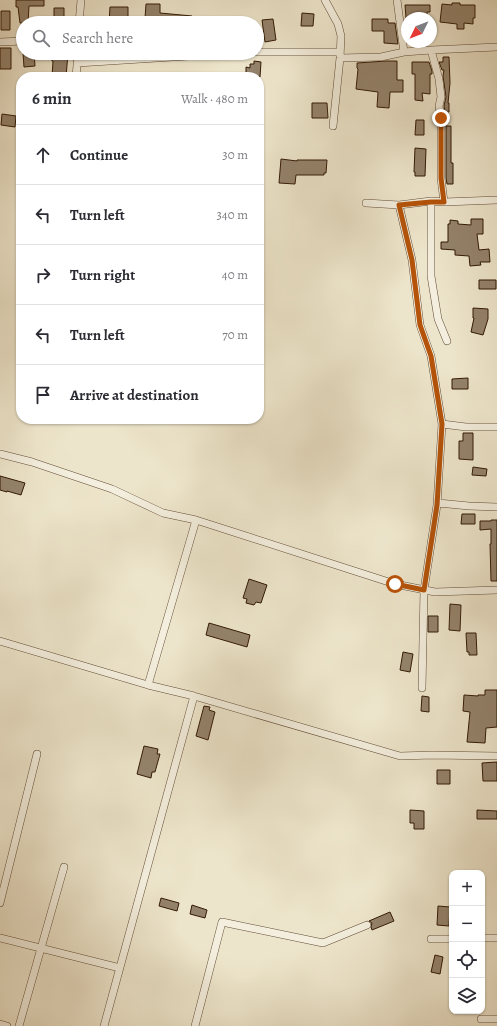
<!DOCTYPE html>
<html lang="en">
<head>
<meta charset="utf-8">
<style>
  :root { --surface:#fff; --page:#f2f2f3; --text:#2b2b33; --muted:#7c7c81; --line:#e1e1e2 }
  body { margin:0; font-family:Alegreya,serif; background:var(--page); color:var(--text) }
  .controls { position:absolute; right:12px; bottom:12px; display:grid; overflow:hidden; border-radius:8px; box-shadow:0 1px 3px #0004 }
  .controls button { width:36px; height:36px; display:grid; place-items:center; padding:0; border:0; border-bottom:1px solid var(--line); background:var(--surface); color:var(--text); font:20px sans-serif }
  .compass { position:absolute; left:401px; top:12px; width:36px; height:36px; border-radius:50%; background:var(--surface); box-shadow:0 1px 3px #0004; rotate:227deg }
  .stop { position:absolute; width:12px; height:12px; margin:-9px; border:3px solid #b45309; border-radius:50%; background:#fff }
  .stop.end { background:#b45309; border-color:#fff; box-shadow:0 1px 4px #0008 }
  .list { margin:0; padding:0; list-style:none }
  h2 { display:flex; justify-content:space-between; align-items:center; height:52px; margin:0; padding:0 16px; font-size:17px }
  h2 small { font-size:13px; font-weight:400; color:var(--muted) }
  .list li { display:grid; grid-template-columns:26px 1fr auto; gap:12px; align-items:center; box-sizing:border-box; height:60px; padding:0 16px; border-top:1px solid var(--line) }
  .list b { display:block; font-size:15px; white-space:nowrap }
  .list em { font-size:13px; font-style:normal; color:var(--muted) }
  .icon { flex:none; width:22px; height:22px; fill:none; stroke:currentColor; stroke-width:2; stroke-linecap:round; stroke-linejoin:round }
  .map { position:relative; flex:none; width:497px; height:1026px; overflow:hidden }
  .search { position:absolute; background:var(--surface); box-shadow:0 1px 3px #0004; left:16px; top:16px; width:248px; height:44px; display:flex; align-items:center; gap:10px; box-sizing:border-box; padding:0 14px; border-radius:22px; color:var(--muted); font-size:15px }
  .panel { position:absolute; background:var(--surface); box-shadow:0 1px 3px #0004; left:16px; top:72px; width:248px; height:352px; border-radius:16px }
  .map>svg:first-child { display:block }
  .building { fill:#94836c; stroke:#331906 }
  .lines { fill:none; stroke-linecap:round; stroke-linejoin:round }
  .minor-casing { stroke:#624c37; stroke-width:8 }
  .minor { stroke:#f3eedd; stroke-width:7 }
  .route { stroke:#b45309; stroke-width:5 }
</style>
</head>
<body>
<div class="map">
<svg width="497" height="1026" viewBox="0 0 497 1026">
  <rect width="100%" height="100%" fill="#ede5cb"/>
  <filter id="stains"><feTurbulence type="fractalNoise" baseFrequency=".005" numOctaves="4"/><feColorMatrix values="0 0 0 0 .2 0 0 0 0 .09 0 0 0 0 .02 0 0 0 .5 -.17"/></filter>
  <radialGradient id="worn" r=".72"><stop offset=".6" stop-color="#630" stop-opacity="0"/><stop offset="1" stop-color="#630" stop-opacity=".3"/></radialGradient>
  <path class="building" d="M 16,0 L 44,0 L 44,6 L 29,6 L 28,23 L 20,23 L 18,7 L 16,7 Z
    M 452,3 L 460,3 L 460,5 L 475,5 L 475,18 L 473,18 L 473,24 L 464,23 L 464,29 L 457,29 L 457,24 L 440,22 L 442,4 L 452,5 Z
    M 146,4 L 160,4 L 160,13 L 192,16 L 191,23 L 109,23 L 110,7 L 128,7 L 128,17 L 145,18 Z
    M 405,5 L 430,5 L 430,12 L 427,12 L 427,18 L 406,18 Z
    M 54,8 L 64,8 L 64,18 L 54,18 Z
    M 1,11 L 10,11 L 10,30 L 1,30 Z
    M 302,13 L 314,14 L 313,26 L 301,26 Z
    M 273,19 L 276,40 L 265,42 L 262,20 Z
    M 372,19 L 388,19 L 388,23 L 395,23 L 398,44 L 384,43 L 384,31 L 372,31 Z
    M 0,48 L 11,48 L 11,69 L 0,69 Z
    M 23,53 L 34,53 L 35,66 L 24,67 Z
    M 52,53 L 68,53 L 66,77 L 52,77 L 53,61 L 52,61 Z
    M 443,57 L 449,57 L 450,83 L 448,103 L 449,103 L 449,112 L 445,112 L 444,106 L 446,97 L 443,76 L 444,70 L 442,70 L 439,62 L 443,62 Z
    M 254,61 L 261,62 L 260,77 L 246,77 L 246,67 L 250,68 L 250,64 L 254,64 Z
    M 386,61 L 397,61 L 397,80 L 403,80 L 403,92 L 390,92 L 389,108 L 377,107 L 378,92 L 356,89 L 358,69 L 357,68 L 357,63 Z
    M 412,62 L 429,62 L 432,71 L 432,74 L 430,74 L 430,94 L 422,93 L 423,101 L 415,100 L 415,74 L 412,74 Z
    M 312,103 L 327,103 L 328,118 L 312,118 Z
    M 2,114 L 16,116 L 15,127 L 1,125 Z
    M 416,120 L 424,120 L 424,135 L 415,135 Z
    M 446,126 L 451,126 L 451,163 L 453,163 L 453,184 L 447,184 L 446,178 Z
    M 415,148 L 426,149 L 425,176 L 415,176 L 415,172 L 414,172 Z
    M 281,159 L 297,161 L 297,160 L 327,160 L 326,173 L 324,173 L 324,175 L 296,175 L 295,184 L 279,183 Z
    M 471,219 L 483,219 L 483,234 L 477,234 L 479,250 L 489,249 L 490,262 L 480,262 L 481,265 L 470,266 L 469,256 L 455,255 L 455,250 L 441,249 L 441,242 L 448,242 L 448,224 L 450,224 L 450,220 L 458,221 L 458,224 L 471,225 Z
    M 479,280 L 496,280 L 496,289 L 479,289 Z
    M 473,308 L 488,309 L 488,319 L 483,335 L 471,332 L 474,318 L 473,318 Z
    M 468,378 L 468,389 L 452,389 L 452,379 Z
    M 463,433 L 473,433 L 473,460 L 459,459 L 459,441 L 463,441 Z
    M 473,467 L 487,469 L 486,476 L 472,475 Z
    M 0,476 L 25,483 L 21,495 L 7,491 L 7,492 L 0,490 Z
    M 462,514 L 475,514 L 475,524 L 461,524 Z
    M 491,520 L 497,520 L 497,581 L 491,581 L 490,544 L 491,544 L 491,529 L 480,530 L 480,521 L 491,521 Z
    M 249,579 L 267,585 L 261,603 L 256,602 L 254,605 L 246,603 L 247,599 L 243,598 Z
    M 450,604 L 461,605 L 460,631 L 449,630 Z
    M 428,616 L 438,616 L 438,632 L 428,632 Z
    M 209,623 L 250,635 L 247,647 L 206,635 Z
    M 466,633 L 476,633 L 477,655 L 469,655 L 469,652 L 467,652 Z
    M 403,652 L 413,654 L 410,672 L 400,670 Z
    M 485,690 L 497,690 L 497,727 L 486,728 L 485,743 L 467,742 L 470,712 L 463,711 L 464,695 L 478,696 L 478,695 L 485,695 Z
    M 422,696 L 429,697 L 429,712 L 421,711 Z
    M 204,706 L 210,707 L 209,710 L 215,712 L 208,740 L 196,736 Z
    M 144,746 L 158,749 L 157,754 L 160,754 L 155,772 L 152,772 L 151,778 L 137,774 Z
    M 497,762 L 497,781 L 483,781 L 482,763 Z
    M 437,770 L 450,770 L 450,784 L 437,784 Z
    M 410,810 L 424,811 L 424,829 L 414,829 L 414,823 L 410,823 Z
    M 477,810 L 497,811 L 497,819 L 477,819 Z
    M 161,898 L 179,903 L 177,911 L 159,906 Z
    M 192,905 L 207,910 L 205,918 L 190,914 Z
    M 438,906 L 450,907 L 449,926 L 437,925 Z
    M 390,912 L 394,921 L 372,930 L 371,927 L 372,923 L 369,921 Z
    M 435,955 L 443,957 L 440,974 L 431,972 Z"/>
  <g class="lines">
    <g class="minor-casing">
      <path id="minor" d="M 325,0 L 338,24 L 341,36 L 340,58 L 333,126
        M 397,0 L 404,52 L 431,50 L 497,47
        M 79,23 L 81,0
        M 0,42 L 23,41
        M 431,50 L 439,79 L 441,97 L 439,106 L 441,118 L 441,178 L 444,202
        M 257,52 L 340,52
        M 340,58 L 381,57 L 404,52
        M 77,63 L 236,53
        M 76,77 L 78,53
        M 431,201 L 431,276 L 438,319 L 447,341
        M 366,203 L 399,205 L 431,201 L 444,202 L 497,200
        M 399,205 L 412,260 L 420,325 L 431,356 L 442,424 L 437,505 L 424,590 L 422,688
        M 442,424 L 466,427 L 497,427
        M 0,454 L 32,462 L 112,489 L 163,513 L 196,520
        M 438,503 L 469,506 L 497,507
        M 0,641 L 148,685 L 194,696 L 400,756 L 433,755 L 497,756
        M 148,685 L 196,520 L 395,584 L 435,592 L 497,590
        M 0,903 L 37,754
        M 0,938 L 120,968
        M 482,938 L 497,938
        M 431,939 L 452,939
        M 481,1019 L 497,1019
        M 0,1024 L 7,1026
        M 19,1026 L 64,867
        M 104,1026 L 194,696
        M 195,1026 L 222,922 L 323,943 L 367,925"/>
    </g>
    <use href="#minor" class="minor"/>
  </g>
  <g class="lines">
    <path class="route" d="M 395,584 L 424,590 L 437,505 L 442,424 L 431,356 L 420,325 L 412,260 L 399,205 L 431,202 L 444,202 L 441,178 L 441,118"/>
  </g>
  <rect width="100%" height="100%" filter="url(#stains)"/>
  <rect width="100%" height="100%" fill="url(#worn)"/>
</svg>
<div class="controls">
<button>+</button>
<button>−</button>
<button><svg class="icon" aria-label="locate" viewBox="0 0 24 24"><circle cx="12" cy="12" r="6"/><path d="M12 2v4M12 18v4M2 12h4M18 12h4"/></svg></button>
<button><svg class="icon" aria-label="layers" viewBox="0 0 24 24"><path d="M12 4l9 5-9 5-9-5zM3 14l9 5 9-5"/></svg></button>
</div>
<svg class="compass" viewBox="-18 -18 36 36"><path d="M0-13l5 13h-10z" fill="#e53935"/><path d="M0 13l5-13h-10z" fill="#7c7c81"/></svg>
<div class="stop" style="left:395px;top:584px"></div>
<div class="stop end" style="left:441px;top:118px"></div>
<div class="search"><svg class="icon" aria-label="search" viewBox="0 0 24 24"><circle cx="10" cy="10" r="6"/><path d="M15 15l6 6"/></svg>Search here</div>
<section class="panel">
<h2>6 min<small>Walk · 480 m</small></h2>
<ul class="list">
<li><svg class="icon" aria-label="ahead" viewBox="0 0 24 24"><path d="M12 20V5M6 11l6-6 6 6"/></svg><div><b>Continue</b></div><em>30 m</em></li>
<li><svg class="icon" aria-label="left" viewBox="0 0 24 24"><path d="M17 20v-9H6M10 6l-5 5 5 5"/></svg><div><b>Turn left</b></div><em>340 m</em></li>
<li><svg class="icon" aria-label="right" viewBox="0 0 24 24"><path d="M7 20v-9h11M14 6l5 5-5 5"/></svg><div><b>Turn right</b></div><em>40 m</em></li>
<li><svg class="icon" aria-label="left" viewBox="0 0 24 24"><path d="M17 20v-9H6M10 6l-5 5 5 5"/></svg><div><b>Turn left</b></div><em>70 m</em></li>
<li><svg class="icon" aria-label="arrive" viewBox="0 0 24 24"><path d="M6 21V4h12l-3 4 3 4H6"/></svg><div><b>Arrive at destination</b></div></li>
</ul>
</section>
</div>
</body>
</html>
